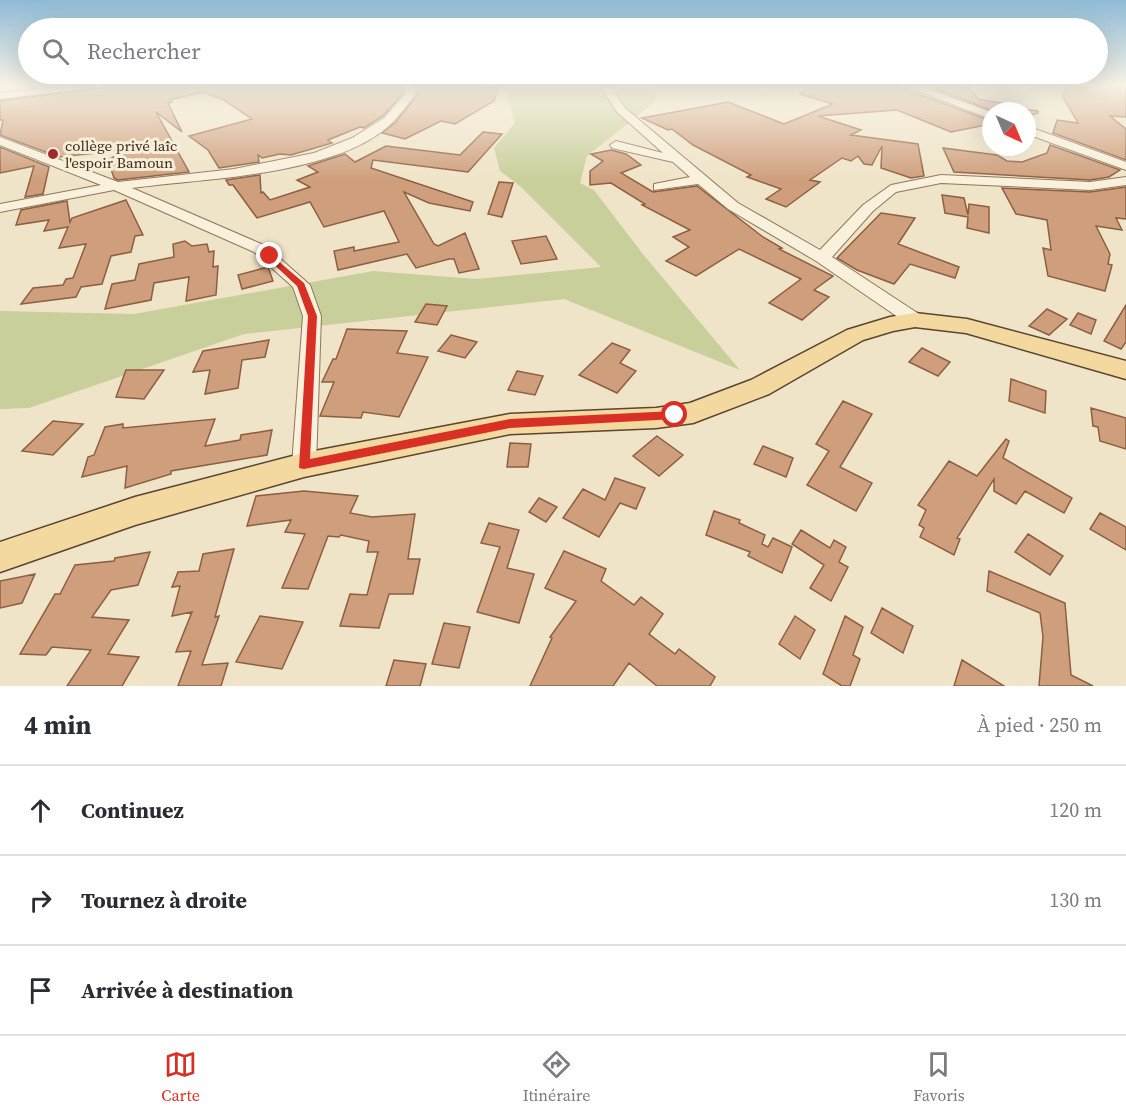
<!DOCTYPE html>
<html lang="fr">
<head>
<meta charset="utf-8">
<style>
  :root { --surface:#fff; --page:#f2f2f3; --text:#2b2b33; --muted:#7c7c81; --line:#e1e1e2; --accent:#d93025 }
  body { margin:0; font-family:"Source Serif 4",serif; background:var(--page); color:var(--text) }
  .compass { position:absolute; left:982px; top:102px; width:54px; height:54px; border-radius:50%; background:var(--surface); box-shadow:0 6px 24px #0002; rotate:136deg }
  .stop { position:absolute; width:18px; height:18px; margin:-14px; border:4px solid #d93025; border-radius:50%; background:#fff }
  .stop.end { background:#d93025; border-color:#fff; box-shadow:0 2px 6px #0008 }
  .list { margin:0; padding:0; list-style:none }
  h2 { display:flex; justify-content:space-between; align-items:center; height:78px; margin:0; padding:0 24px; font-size:26px }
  h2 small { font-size:20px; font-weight:400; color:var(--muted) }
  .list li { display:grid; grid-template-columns:39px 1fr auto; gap:18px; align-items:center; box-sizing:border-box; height:90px; padding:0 24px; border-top:2px solid var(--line) }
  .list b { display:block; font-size:22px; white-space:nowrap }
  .list em { font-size:20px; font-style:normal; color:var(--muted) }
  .icon { flex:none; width:33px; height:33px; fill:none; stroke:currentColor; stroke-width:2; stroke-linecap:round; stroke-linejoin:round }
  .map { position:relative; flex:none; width:1126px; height:686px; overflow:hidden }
  .search { position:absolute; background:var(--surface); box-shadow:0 6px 24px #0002; left:18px; right:18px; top:18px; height:66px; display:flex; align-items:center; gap:15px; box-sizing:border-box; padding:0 21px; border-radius:33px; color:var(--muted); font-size:22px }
  .sheet { height:348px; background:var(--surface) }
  nav { display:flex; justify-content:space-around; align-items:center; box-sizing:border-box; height:84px; border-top:2px solid var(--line); background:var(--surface); font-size:16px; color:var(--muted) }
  nav a { display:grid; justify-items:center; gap:3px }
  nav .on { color:var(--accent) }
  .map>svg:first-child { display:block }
  .green { fill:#c9cf9b }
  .building { fill:#cf9f7d; stroke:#8d5f41; stroke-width:1.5 }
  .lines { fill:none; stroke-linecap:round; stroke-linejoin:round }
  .minor-casing { stroke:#8d765c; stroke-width:2 }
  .major-casing { stroke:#5b4430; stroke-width:3 }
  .minor { fill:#faf1dc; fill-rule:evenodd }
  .major { fill:#f3d9a0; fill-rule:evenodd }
  .route { fill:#d93025 }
  .poi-dot { fill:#9e2a2b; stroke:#f7eed8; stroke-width:2 }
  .labels { text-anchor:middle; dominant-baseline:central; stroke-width:6; stroke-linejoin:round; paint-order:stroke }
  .far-poi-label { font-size:15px; fill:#3d2e20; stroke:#f7eed8; text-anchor:start }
</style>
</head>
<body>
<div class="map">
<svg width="1126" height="686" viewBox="0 0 1126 686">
  <rect width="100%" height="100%" fill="#f0e4c8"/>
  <path class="green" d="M 504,84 L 654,84 L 656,101 L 587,156 L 580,183 L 594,190 L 642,253 L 740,370 L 564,299 L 244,334 L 29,408 L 0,409 L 0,311 L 134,314 L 373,271 L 476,279 L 601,267 L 520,186 L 500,171 L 494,148 L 515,123 Z"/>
  <path class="building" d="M 129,84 L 400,84 L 403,93 L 383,116 L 364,128 L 360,127 L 328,140 L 332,143 L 291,155 L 280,154 L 262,158 L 258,155 L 259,162 L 219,168 L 208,150 L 189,136 L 252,119 L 222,99 L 202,92 L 170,100 L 172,102 L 168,103 L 182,132 L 156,112 L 189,172 L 118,180 L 114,178 L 108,160 L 125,150 L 59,157 L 0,135 L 3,120 L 0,120 L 0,101 Z
    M 415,84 L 470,85 L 498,88 L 494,101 L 455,124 L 441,121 L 405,139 L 382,133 L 395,123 L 418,94 Z
    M 815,84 L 891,84 L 991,121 L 991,124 L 951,132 L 897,110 L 818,116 L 861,130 L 851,135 L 918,144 L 924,176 L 911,178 L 881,168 L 882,146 L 872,165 L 864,164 L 858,156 L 851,161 L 842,158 L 810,180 L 820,182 L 786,207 L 766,199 L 781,189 L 747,177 L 751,175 L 693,145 L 672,129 L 668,130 L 642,118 L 728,102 L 784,124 L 833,104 L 800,94 Z
    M 936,84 L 969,87 L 978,99 L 1006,104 L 1007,107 L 1038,111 L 1038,113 L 1027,116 L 1027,111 L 993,111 L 936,89 Z
    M 1066,84 L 1126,84 L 1126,117 L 1110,116 L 1126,129 L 1126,160 L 1053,133 L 1057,120 L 1078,123 L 1063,97 Z
    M 483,132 L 502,134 L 468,172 L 373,160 L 371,168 L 473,202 L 470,211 L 429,203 L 404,192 L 434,244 L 438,246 L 465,233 L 479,269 L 459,273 L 454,259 L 449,259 L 416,268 L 407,254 L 338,270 L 334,251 L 354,247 L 354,251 L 399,242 L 384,211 L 324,227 L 310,202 L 257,218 L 233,185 L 229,185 L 226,180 L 260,175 L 261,193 L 263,192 L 270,200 L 310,187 L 297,180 L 318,172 L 308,166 L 345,154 L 355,162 L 386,146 L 460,155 Z
    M 1050,145 L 1120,170 L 1109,177 L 1090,180 L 954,172 L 943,148 L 997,155 L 1007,161 L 1022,162 L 1047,153 Z
    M 0,147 L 49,167 L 43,194 L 25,197 L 34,166 L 0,173 Z
    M 611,150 L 626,154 L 641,165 L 621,173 L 653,192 L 697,186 L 763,237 L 782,248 L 779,249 L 833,276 L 814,290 L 829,297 L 802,320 L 769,303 L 801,279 L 739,249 L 696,276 L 666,261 L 689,247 L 673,237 L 690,230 L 642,205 L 645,204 L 611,183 L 590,185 L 590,171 L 603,161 L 591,154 Z
    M 499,182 L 513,183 L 502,217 L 488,214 Z
    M 1126,187 L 1126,219 L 1116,218 L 1122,230 L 1096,226 L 1110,254 L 1108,264 L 1112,265 L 1105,291 L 1048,276 L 1043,248 L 1051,250 L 1047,220 L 1016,214 L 1002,188 L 1090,192 Z
    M 942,195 L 964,198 L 968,215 L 969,204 L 989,207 L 989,233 L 967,228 L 968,217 L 945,213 Z
    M 126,200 L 143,235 L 135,236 L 131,252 L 111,256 L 102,284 L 81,287 L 76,297 L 21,304 L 33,288 L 63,285 L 66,279 L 73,278 L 86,244 L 59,248 L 68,227 L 44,231 L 49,220 L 16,225 L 21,210 L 67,201 L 70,222 L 72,218 Z
    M 881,213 L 915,218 L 898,244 L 959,267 L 955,278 L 910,264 L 894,284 L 857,270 L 837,258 Z
    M 546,236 L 557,259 L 521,264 L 512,241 Z
    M 185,241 L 192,246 L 207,244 L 209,252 L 214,251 L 213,267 L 218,266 L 216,295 L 186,301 L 189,277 L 154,283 L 151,300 L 105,309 L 112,284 L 135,280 L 139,264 L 174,257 L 173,244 Z
    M 268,267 L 273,281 L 242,289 L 238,275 Z
    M 426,304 L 447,306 L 437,325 L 415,322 Z
    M 1126,305 L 1126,342 L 1121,349 L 1104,341 Z
    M 1047,309 L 1067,319 L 1049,335 L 1029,326 Z
    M 1078,313 L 1096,320 L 1091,334 L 1070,325 Z
    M 347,329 L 407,331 L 397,353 L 428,357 L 399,417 L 363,412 L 361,418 L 320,416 L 334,382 L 322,382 L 333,359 L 336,359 Z
    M 451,335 L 477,342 L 465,358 L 438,351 Z
    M 269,340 L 265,357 L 242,360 L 238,388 L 205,394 L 210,370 L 193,372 L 203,351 Z
    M 612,343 L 630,350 L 620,363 L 636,371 L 617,393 L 579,375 Z
    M 922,348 L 950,362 L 938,376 L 909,362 Z
    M 126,370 L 164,370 L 144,399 L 116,397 Z
    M 517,371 L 543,376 L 535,395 L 508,390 Z
    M 1011,379 L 1046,391 L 1045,413 L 1009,401 Z
    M 843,401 L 872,414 L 840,467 L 872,483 L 856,511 L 807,485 L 829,451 L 816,444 Z
    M 1091,408 L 1126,418 L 1126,449 L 1100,441 L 1098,427 L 1093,426 Z
    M 215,419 L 205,446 L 240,440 L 241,435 L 272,430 L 267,455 L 171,471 L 171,474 L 125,488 L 127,466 L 82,477 L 88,457 L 94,455 L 105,427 L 123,424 L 123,428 Z
    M 53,421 L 83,424 L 53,455 L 22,451 Z
    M 657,436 L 683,455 L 659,476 L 633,456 Z
    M 1006,439 L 1009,441 L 1003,458 L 1072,498 L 1064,513 L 1025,491 L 1016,504 L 994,491 L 994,479 L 957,538 L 960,539 L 954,555 L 920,537 L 924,528 L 919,525 L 926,510 L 918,505 L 949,461 L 977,476 Z
    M 510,443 L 531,444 L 528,467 L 507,467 Z
    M 763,446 L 793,458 L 786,477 L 754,464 Z
    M 615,478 L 645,488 L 636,509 L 620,503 L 599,537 L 563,518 L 583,489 L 605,500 Z
    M 304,491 L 358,496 L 350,513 L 372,517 L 415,514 L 408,559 L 420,559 L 413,594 L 389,594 L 379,628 L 340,626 L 350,594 L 367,595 L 378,552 L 367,552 L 369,541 L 341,535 L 339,537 L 328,536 L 308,589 L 282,588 L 305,534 L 285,532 L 291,520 L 247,526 L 256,496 Z
    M 539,498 L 557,507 L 546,522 L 529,512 Z
    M 714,511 L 740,520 L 739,523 L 765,535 L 762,544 L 768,547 L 773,538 L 792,547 L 782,573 L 748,556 L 750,552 L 706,535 Z
    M 1100,513 L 1126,527 L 1126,550 L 1090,529 Z
    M 489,523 L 519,530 L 507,568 L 534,574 L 519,623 L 477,612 L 500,547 L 481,543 Z
    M 801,530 L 830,548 L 834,540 L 846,547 L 839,562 L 848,567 L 831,601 L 810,588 L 824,565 L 792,544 Z
    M 1028,534 L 1063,556 L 1050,575 L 1015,552 Z
    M 234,549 L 215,617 L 219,616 L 202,665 L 228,663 L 221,686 L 178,686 L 191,651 L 176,652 L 192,612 L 172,616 L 180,586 L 172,587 L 178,572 L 199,571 L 203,554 Z
    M 564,551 L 606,569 L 601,581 L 634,605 L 641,597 L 663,614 L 649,634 L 675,654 L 679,649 L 715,677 L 710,686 L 657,686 L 629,663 L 613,686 L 530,686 L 552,638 L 550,637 L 576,601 L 545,588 Z
    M 150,552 L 138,585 L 111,590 L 92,617 L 129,620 L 108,654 L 139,657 L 122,686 L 67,686 L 91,650 L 52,647 L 46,655 L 20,654 L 55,594 L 60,594 L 75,565 L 114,561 L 115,558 Z
    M 989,571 L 1065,603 L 1071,675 L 1093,686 L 1039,686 L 1043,637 L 1040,613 L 987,591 Z
    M 35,574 L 22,603 L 0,608 L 0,581 Z
    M 882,608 L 913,626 L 903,653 L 871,633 Z
    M 260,616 L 303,622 L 282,669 L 236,662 Z
    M 795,616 L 815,630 L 800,659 L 779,644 Z
    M 845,616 L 863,627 L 853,655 L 860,659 L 850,686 L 842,686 L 823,674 Z
    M 444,623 L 470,627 L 459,668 L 432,664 Z
    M 394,660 L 426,664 L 420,686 L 386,686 Z
    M 962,660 L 1004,686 L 954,686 Z"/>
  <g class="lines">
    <g class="minor-casing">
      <path id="minor" d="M 87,84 L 127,84 L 0,99 L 0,93 Z
        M 402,84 L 412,84 L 416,93 C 409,103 401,113 393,122 C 339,176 205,178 132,188 L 266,246 L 310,285 L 321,316 L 316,465 L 312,472 L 304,475 L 296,472 L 292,465 L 303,316 L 293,287 L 254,252 L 114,190 L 0,212 L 0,204 L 101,185 L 0,145 L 0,137 L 118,182 L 234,169 L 314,153 L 352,138 L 384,118 L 406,93 Z
        M 599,84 L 609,84 L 625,108 L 738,203 L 820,250 L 863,205 L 891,185 L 941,175 L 1090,182 L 1126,177 L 1126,185 L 1090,190 L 941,183 L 896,192 L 873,211 L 832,257 L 922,316 L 924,320 L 922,324 L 908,324 L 816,261 L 728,209 L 698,184 L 654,190 L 654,184 L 690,177 L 673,162 L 612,148 L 610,145 L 616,141 L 663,153 L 617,112 Z
        M 900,84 L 915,84 L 991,112 L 991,119 Z
        M 1027,126 L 1126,162 L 1126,170 L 1027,134 Z"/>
    </g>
    <g class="major-casing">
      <path id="major" d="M 915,313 L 967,319 L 1126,361 L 1126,379 L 966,333 L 915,327 L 893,331 L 863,340 L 769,394 L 693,423 L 656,428 L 510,434 L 304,477 L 135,525 L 0,572 L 0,542 L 135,497 L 304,453 L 510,414 L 656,408 L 690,403 L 751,380 L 847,330 L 890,317 Z"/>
    </g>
    <use href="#minor" class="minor"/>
    <use href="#major" class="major"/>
  </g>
  <linearGradient id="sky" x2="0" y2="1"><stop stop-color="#8fbad6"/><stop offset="0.47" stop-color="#f8f3e6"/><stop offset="1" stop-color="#f8f3e6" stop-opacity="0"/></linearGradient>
  <rect width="1126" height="180" fill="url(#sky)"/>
  <path class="route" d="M 270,254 L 304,283 L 317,316 L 310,459 L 510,419 L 675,411 L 680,415 L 675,419 L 510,428 L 304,469 L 299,468 L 308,316 L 297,286 L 267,258 Z"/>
  <circle class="poi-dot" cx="53" cy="154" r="6"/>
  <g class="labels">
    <g class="far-poi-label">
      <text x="65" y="145">collège privé laîc<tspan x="65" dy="17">l'espoir Bamoun</tspan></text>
    </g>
  </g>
</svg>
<svg class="compass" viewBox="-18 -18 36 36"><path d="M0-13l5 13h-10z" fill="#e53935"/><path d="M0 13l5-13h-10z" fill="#7c7c81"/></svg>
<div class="stop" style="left:675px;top:415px"></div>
<div class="stop end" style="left:270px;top:256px"></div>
<div class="search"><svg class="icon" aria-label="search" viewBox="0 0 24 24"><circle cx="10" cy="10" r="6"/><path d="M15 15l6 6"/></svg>Rechercher</div>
</div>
<section class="sheet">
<h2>4 min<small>À pied · 250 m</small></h2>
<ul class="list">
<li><svg class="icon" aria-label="ahead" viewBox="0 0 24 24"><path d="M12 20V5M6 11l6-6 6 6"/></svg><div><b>Continuez</b></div><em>120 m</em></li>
<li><svg class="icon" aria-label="right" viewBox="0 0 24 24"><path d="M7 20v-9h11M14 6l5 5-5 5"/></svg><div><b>Tournez à droite</b></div><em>130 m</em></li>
<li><svg class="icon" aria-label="arrive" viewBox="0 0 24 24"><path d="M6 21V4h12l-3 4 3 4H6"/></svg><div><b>Arrivée à destination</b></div></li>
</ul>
</section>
<nav>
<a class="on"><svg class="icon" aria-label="map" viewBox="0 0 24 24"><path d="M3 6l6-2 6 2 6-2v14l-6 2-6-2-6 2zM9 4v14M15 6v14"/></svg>Carte</a>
<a><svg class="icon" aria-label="directions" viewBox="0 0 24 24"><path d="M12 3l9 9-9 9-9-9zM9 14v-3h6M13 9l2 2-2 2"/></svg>Itinéraire</a>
<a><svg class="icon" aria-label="saved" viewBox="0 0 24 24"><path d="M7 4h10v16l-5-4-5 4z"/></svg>Favoris</a>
</nav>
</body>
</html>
